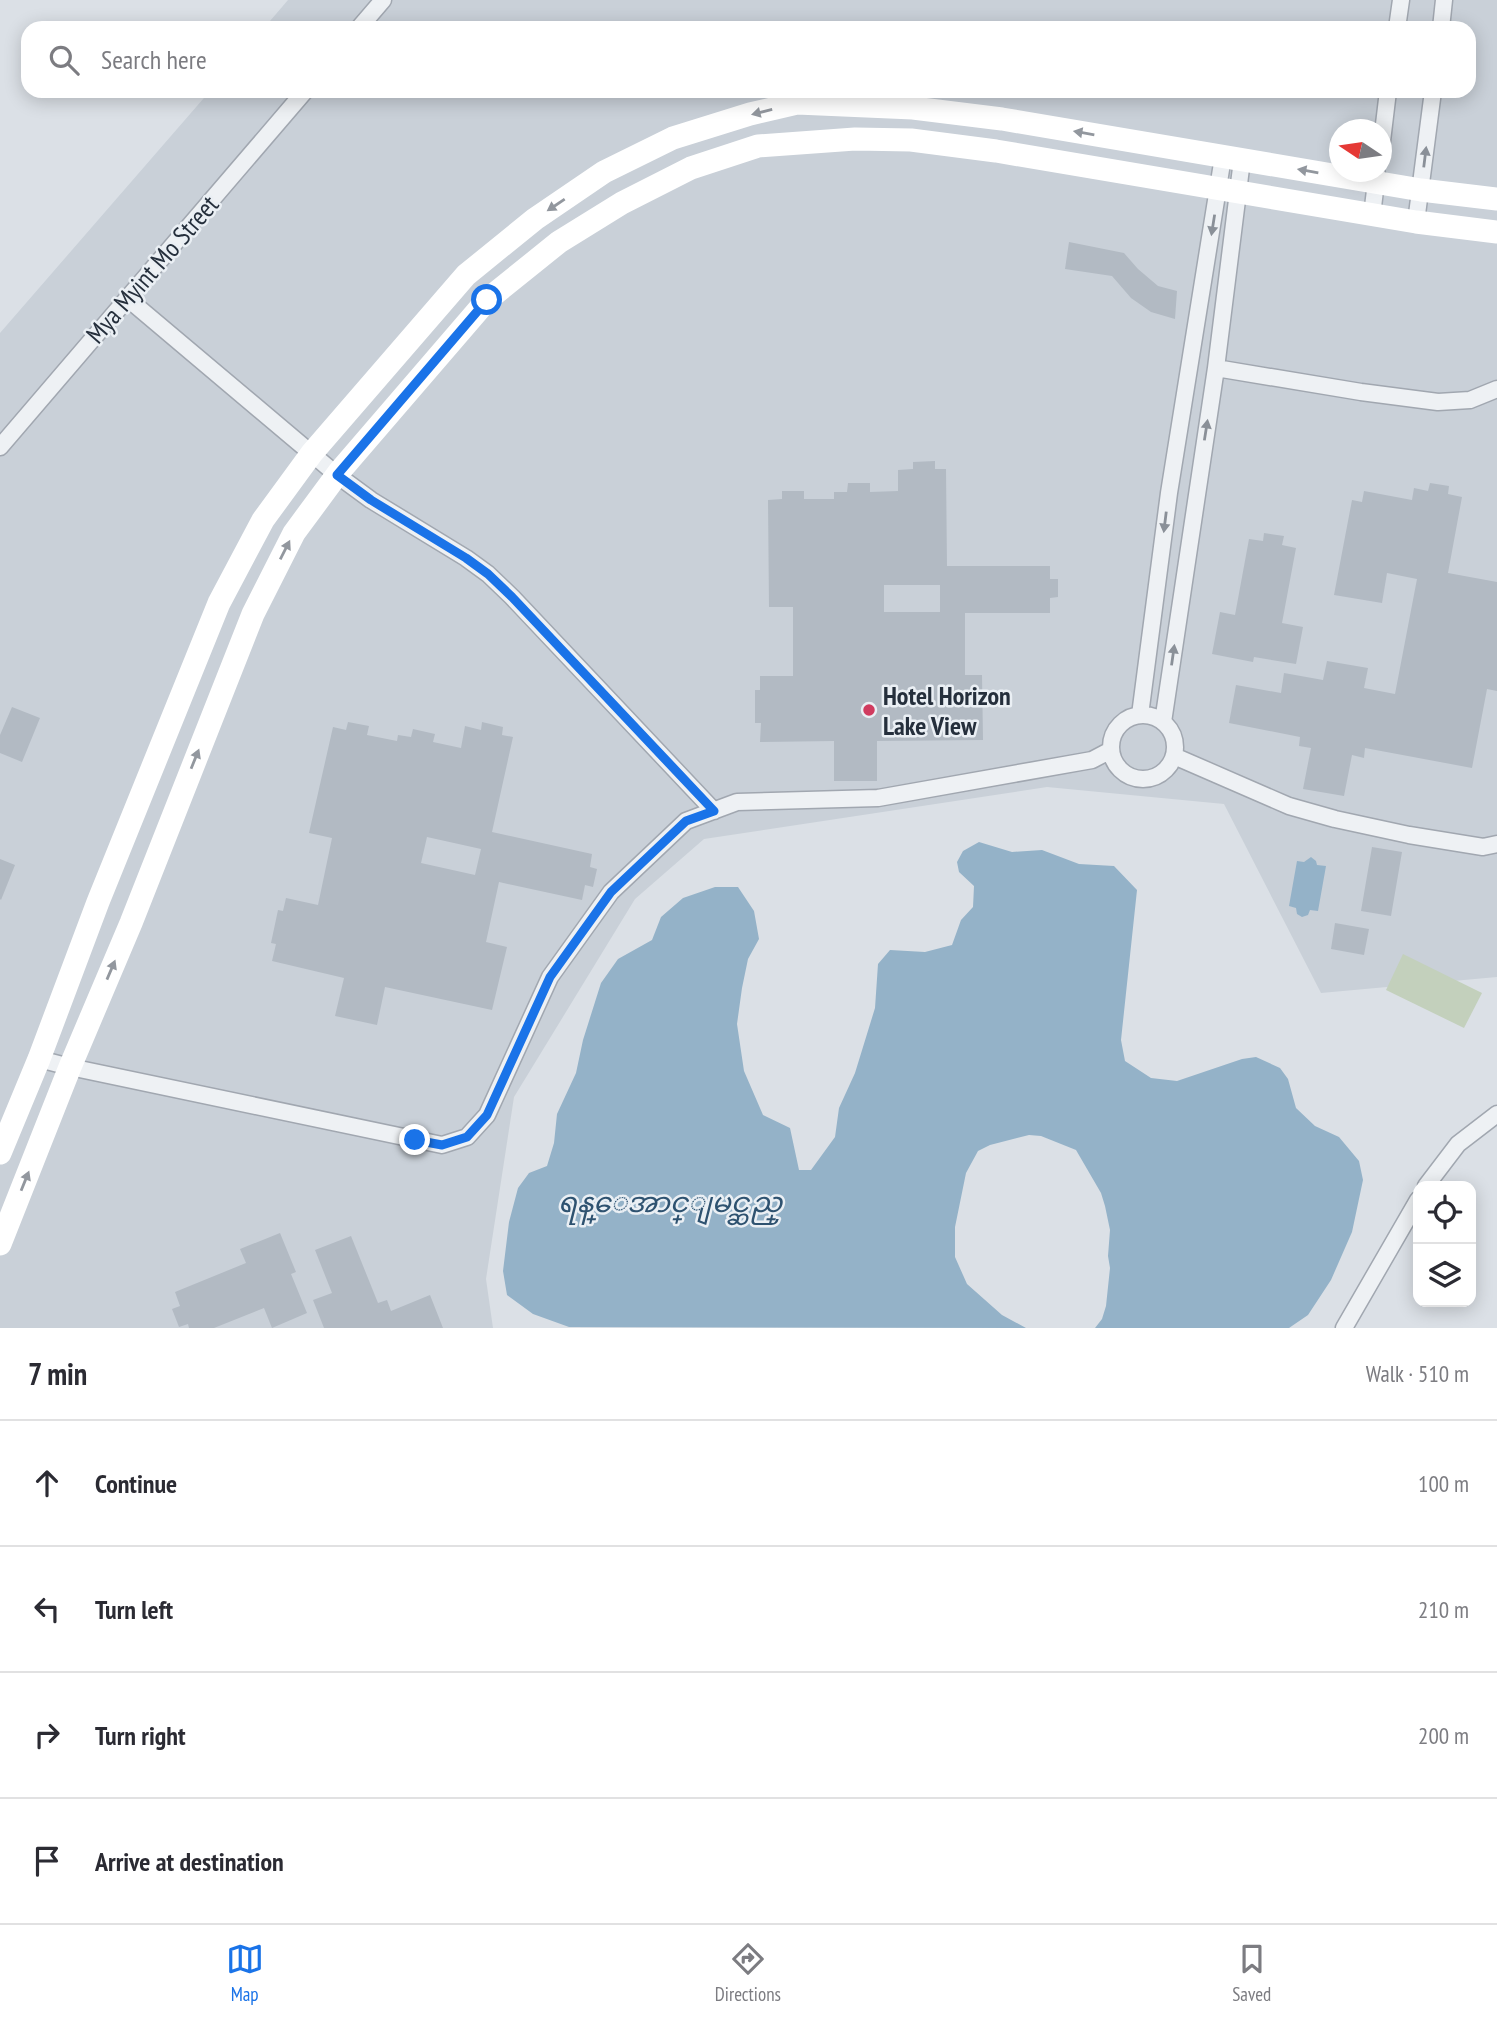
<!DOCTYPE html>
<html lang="en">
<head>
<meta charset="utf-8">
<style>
  :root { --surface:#fff; --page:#f2f2f3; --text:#2b2b33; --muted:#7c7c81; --line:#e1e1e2; --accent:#1a73e8 }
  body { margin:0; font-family:"PT Sans Narrow","Noto Sans Myanmar",sans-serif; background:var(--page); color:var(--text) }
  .controls { position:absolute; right:21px; bottom:21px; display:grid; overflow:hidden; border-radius:14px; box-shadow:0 4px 18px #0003 }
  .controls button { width:63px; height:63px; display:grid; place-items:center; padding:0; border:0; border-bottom:2px solid var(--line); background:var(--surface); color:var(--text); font:35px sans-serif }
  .compass { position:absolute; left:1329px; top:119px; width:63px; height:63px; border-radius:50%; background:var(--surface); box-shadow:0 4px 18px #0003; rotate:283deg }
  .stop { position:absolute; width:21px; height:21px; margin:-16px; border:5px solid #1a73e8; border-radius:50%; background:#fff }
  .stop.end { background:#1a73e8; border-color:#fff; box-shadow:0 2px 7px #0008 }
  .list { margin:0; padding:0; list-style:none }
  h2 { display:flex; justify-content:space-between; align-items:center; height:91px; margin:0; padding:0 28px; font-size:30px }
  h2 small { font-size:23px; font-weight:400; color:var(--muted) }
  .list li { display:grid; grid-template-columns:46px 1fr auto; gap:21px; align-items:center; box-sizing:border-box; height:126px; padding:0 28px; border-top:2px solid var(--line) }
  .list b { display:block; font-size:26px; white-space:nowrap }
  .list em { font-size:23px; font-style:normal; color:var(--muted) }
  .icon { flex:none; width:38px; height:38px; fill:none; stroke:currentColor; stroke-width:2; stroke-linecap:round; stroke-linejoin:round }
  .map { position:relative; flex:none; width:1497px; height:1328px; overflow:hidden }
  .search { position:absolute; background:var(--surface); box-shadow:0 4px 18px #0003; left:21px; right:21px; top:21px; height:77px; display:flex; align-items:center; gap:18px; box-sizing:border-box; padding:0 24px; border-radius:21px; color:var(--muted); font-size:26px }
  .sheet { height:595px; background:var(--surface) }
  nav { display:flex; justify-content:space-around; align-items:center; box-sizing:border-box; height:98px; border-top:2px solid var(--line); background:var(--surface); font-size:19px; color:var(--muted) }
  nav a { display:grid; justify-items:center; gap:4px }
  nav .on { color:var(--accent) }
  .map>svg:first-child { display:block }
  .built { fill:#c9d0d8; fill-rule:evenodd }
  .green { fill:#c3d0bc }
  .water { fill:#94b2c8 }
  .building { fill:#b2bac3; fill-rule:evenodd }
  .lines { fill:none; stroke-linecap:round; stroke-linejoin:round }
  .minor-casing { stroke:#a1a7b0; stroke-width:19 }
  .minor { stroke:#eef1f4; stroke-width:16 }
  .secondary { stroke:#fff; stroke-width:23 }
  .oneway { fill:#92979e }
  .oneway2 { fill:#8a9098 }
  .route { stroke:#1a73e8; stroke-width:9 }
  .poi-dot { fill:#d03b5f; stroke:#eaeff4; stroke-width:2.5 }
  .labels { text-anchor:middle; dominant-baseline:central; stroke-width:5; stroke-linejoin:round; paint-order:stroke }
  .street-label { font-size:26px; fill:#252f3c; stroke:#eaeff4 }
  .poi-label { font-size:26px; font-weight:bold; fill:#252f3c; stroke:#eaeff4; text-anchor:start }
  .water-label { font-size:28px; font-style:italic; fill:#2e5270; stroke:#eaeff4 }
</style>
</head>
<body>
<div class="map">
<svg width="1497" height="1328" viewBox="0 0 1497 1328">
  <rect width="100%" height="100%" fill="#dbe0e6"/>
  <path class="built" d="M 288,0 L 1497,0 L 1497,977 L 1321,993 L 1224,804 L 1047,787 L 704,839 L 635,899 L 514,1097 L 486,1279 L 493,1328 L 0,1328 L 0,333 L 210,91 L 1469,91 L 1469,28 L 264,28 ZM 1340,130 L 1382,130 L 1382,172 L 1340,172 Z"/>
  <path class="green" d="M 1403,954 L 1482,993 L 1464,1028 L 1386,990 Z"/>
  <path class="water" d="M 979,842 L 1012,852 L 1042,850 L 1079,864 L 1114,866 L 1137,890 L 1121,1040 L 1125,1061 L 1151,1078 L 1177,1081 L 1242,1059 L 1256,1057 L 1280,1068 L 1288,1079 L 1296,1108 L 1315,1126 L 1339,1137 L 1359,1161 L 1363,1180 L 1352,1232 L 1331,1280 L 1308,1315 L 1289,1328 L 1095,1328 L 1102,1319 L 1106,1306 L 1110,1268 L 1108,1256 L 1110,1230 L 1105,1206 L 1101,1193 L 1076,1150 L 1041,1136 L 1029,1135 L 990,1145 L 978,1151 L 966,1173 L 955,1227 L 955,1257 L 967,1284 L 1002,1315 L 1026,1328 L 569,1327 L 533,1314 L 507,1295 L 503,1271 L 509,1222 L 518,1188 L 529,1173 L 547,1166 L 554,1143 L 557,1114 L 576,1073 L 583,1040 L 601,983 L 618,959 L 652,940 L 661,917 L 683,898 L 715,887 L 738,887 L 754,911 L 759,939 L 748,959 L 742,988 L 737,1024 L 744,1071 L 763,1115 L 790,1128 L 799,1170 L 811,1170 L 835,1137 L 839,1108 L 855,1073 L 875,1008 L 878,964 L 890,950 L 925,952 L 952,945 L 961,920 L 973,907 L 974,886 L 959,872 L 957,862 L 963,851 Z
    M 1311,857 L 1316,861 L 1317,865 L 1326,866 L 1318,911 L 1310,910 L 1308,915 L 1302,917 L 1297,914 L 1296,908 L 1289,906 L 1297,861 L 1304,862 Z"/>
  <path class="building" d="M 1069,242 L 1124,253 L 1138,269 L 1158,286 L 1177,291 L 1175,319 L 1151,312 L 1131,298 L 1112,276 L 1065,269 Z
    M 935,461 L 935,469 L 946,469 L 947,566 L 1050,566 L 1050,579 L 1058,579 L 1058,597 L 1050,598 L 1050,613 L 965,613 L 965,675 L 982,675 L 983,740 L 877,741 L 877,781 L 834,781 L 834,741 L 760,742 L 761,723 L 755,723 L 755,690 L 760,690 L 760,676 L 793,676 L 793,607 L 769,607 L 768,500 L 782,499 L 782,491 L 804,491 L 804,499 L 834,499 L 834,492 L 847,492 L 848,483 L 870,483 L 870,492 L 898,491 L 898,470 L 913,469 L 913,462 ZM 884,585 L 940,585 L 940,612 L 884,612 Z
    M 1430,483 L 1449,486 L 1448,494 L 1462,497 L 1448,573 L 1497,582 L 1497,691 L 1487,689 L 1472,768 L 1365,748 L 1364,758 L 1352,755 L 1344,796 L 1303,789 L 1311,748 L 1299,746 L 1300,737 L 1229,723 L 1236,685 L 1281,693 L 1284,673 L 1323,680 L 1327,661 L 1368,668 L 1364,688 L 1395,694 L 1417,579 L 1387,573 L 1382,603 L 1334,595 L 1352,500 L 1362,502 L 1364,491 L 1412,500 L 1414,488 L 1428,491 Z
    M 1264,533 L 1284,536 L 1282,545 L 1296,548 L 1282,623 L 1303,627 L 1296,664 L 1254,657 L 1253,662 L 1212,654 L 1220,612 L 1235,615 L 1249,539 L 1263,541 Z
    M 12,707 L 40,718 L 22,762 L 0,753 L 0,735 Z
    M 348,722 L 369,726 L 367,735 L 397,741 L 398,735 L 411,737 L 413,729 L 435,734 L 433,742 L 461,748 L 465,726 L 481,730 L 482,722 L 503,727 L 502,735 L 513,737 L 492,832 L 592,854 L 590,867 L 597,869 L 593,887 L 585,885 L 582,900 L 499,882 L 486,942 L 507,947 L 492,1010 L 385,987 L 377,1025 L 335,1016 L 344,978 L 272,961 L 276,944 L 271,943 L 278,910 L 283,911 L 286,898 L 318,905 L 332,838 L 309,833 L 333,727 L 346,730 ZM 427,837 L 481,849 L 475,875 L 421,863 Z
    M 1372,847 L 1402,852 L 1391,916 L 1361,911 Z
    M 0,859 L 15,865 L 1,900 L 0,899 Z
    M 1335,923 L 1369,929 L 1364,955 L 1331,949 Z
    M 280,1233 L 296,1272 L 291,1274 L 307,1313 L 272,1328 L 264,1308 L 214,1328 L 189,1328 L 188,1324 L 179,1327 L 172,1309 L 180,1306 L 175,1292 L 246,1263 L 240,1249 Z
    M 351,1236 L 378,1303 L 387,1300 L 391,1311 L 430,1295 L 443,1328 L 324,1328 L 313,1300 L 332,1293 L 315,1250 Z"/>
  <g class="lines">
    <g class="minor-casing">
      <path id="minor" d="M 359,28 L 383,0
        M 1397,28 L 1401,0
        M 1441,28 L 1444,0
        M 1382,141 L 1388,91
        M 1372,215 L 1377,174
        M 1416,222 L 1433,91
        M 127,298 L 337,475 L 371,500 L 466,558 L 488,574 L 512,597 L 714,811
        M 1216,368 L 1361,392 L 1438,402 L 1470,400 L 1497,389
        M 0,447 L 305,91
        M 1140,715 L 1169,493 L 1223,157
        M1111 747a32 32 0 1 1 64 0a32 32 0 1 1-64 0Z
        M 1163,722 L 1216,368 L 1242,160
        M 1174,756 L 1289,806 L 1335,819 L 1409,835 L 1483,847 L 1497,844
        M 39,1059 L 70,1067 L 442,1145 L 467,1137 L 487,1115 L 550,977 L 611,892 L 686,821 L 737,802 L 878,798 L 1092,760 L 1111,750
        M 1426,1186 L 1458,1144 L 1497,1114
        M 1344,1328 L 1418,1200"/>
    </g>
    <use href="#minor" class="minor"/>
    <path class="secondary" d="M 0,1153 L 39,1059 L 98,902 L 219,603 L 263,520 L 312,453 L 466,275 L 535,219 L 604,172 L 673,138 L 750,114 L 797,103 L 913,108 L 1002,119 L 1421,190 L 1497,199
      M 0,1244 L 70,1067 L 131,923 L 253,614 L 294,533 L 339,472 L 487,300 L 559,242 L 622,203 L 691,168 L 758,146 L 855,139 L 911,140 L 996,151 L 1416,222 L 1497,232"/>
  </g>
  <defs><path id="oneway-solid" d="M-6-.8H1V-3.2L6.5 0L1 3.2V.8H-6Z" transform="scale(1.75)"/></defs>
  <g class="oneway">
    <use href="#oneway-solid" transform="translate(762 112) rotate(166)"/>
    <use href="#oneway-solid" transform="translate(1084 133) rotate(-170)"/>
    <use href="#oneway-solid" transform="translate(1308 171) rotate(-170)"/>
    <use href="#oneway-solid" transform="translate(556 205) rotate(146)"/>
    <use href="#oneway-solid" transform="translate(285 550) rotate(-63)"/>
    <use href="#oneway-solid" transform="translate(195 759) rotate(-68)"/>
    <use href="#oneway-solid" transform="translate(111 970) rotate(-67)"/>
    <use href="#oneway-solid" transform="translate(25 1181) rotate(-68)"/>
  </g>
  <g class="oneway2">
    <use href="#oneway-solid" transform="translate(1425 157) rotate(-83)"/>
    <use href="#oneway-solid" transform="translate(1213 225) rotate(99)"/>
    <use href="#oneway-solid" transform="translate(1206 430) rotate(-81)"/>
    <use href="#oneway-solid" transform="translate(1165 522) rotate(97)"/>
    <use href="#oneway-solid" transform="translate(1173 655) rotate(-82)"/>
  </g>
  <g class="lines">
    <path class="route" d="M 415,1140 L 442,1145 L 467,1137 L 487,1115 L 550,977 L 611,892 L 686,821 L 714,811 L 512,597 L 488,574 L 466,558 L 371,500 L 337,475 L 487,300"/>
  </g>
  <circle class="poi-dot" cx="869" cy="710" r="7"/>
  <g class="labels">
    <g class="street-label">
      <text transform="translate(152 269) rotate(-49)">Mya Myint Mo Street</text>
    </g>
    <g class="poi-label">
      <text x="883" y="695">Hotel Horizon<tspan x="883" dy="30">Lake View</tspan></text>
    </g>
    <g class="water-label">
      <text x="670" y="1201">ရန္ေအာင္ျမင္ဆည္</text>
    </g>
  </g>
</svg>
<div class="controls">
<button><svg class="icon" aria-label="locate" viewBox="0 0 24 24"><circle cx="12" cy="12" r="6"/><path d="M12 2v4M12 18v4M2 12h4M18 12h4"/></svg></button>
<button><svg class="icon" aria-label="layers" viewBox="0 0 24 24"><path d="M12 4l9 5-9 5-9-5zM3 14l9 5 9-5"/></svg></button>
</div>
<svg class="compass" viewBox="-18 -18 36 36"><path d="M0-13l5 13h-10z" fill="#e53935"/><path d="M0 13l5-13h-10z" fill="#7c7c81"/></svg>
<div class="stop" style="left:487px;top:300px"></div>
<div class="stop end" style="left:415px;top:1140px"></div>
<div class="search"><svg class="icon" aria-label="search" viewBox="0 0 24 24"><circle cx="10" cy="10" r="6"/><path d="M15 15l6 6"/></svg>Search here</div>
</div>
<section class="sheet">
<h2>7 min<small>Walk · 510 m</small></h2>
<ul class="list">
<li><svg class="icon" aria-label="ahead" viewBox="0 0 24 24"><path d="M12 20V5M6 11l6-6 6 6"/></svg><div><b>Continue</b></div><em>100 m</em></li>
<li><svg class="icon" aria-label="left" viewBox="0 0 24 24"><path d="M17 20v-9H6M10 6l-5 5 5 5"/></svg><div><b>Turn left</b></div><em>210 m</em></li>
<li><svg class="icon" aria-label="right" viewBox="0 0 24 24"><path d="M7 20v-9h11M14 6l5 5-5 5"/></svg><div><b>Turn right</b></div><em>200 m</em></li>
<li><svg class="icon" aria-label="arrive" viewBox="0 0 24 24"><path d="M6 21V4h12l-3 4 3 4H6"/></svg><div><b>Arrive at destination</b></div></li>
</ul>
</section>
<nav>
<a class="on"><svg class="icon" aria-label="map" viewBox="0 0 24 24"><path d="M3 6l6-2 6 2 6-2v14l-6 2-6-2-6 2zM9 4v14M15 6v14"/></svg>Map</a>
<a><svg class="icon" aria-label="directions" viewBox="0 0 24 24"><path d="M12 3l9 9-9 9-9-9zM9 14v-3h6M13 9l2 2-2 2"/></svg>Directions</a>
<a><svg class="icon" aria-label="saved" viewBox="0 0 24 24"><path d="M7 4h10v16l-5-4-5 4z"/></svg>Saved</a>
</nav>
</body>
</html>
